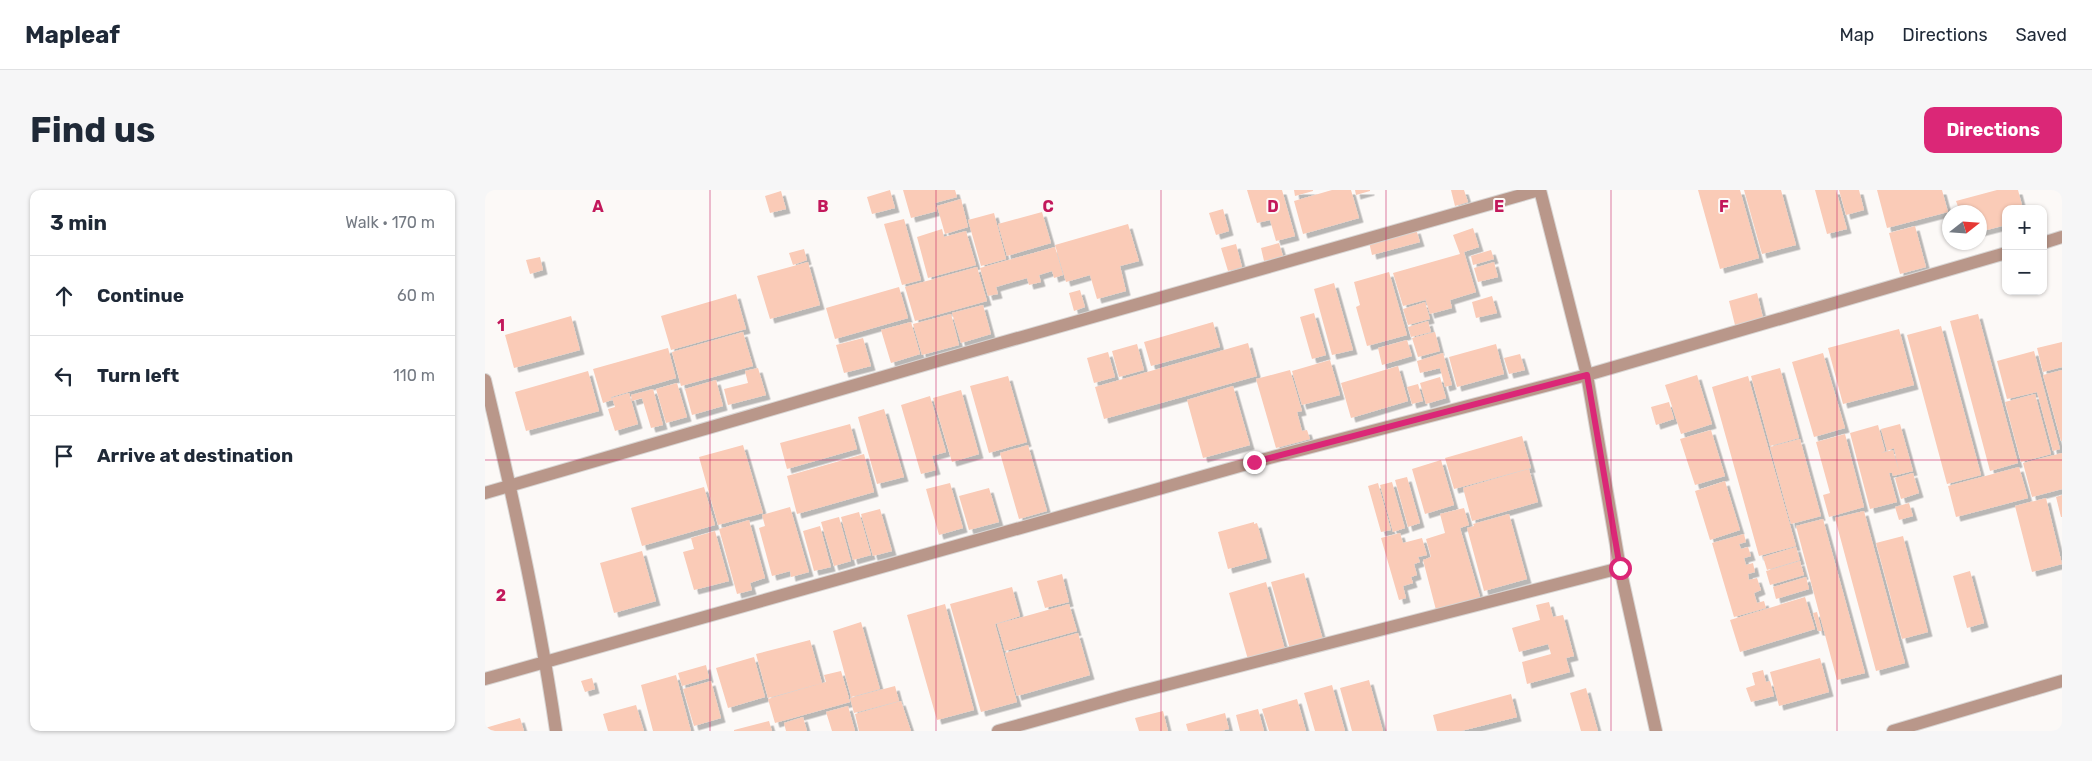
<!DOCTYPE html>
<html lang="en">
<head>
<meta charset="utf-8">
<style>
  :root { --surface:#fff; --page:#f6f6f7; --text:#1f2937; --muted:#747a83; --line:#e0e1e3; --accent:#db2777 }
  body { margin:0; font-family:Rubik,sans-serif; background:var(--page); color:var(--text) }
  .controls { position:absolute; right:15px; top:15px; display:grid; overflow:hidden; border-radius:10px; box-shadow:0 1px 4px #0004 }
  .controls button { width:45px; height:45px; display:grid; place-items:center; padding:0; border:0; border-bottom:1px solid var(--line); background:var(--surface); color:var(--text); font:25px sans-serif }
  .compass { position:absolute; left:1457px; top:15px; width:45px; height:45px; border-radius:50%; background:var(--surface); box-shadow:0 1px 4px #0004; rotate:73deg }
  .stop { position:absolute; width:15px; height:15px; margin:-11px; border:4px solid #db2777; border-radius:50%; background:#fff }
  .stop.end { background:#db2777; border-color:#fff; box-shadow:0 1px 5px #0008 }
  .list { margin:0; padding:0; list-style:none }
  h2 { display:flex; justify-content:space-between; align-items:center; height:65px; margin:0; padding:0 20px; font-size:21px }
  h2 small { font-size:16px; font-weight:400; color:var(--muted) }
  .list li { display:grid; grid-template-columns:32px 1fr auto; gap:15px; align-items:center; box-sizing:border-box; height:80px; padding:0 20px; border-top:1px solid var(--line) }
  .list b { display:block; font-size:19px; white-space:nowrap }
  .list em { font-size:16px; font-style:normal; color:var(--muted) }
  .icon { flex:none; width:28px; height:28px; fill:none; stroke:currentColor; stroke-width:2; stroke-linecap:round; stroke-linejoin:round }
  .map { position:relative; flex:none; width:1577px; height:541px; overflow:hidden; border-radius:10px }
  header { display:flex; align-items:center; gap:30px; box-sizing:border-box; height:70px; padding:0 25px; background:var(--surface); border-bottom:1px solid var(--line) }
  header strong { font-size:24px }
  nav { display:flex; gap:28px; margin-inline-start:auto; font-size:18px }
  .intro { display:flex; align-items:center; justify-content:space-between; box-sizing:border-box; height:120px; padding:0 30px }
  h1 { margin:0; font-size:35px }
  .button { padding:12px 22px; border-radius:10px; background:var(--accent); color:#fff; font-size:18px; font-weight:700 }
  main { display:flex; gap:30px; padding:0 30px }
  aside { flex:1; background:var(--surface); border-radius:10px; box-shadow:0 1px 4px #0004 }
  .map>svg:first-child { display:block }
  .building { fill:#facbb7; filter:url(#shadow) }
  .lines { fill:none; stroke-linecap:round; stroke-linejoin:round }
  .minor-casing { stroke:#d8d5d3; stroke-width:14 }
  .minor { stroke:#b9978a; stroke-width:12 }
  .route { stroke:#db2777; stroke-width:6 }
  .grid { fill:none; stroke:#c2185b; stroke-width:1; stroke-opacity:0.55 }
  .grid-label { font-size:16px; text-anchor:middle; font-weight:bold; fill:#c2185b; stroke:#fcf9f7; stroke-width:4; stroke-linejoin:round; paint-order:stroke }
</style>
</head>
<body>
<header>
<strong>Mapleaf</strong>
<nav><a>Map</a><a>Directions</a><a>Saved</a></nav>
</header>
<div class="intro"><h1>Find us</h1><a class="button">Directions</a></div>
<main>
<aside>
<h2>3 min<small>Walk · 170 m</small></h2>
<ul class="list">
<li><svg class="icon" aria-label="ahead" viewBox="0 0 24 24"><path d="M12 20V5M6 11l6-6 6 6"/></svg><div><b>Continue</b></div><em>60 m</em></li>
<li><svg class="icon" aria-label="left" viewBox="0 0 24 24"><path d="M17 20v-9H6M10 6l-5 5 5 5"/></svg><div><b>Turn left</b></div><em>110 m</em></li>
<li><svg class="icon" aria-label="arrive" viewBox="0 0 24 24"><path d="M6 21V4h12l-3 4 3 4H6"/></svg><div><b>Arrive at destination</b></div></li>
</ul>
</aside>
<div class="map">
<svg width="1577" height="541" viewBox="0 0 1577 541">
  <defs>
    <filter id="shadow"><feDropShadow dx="4.5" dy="4.5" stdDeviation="0" flood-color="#0004"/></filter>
  </defs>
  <rect width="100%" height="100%" fill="#fcf9f7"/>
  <path class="building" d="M 405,0 L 410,18 L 387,24 L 382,7 Z
    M 418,0 L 470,0 L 472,7 L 450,13 L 452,21 L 426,28 Z
    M 762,0 L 797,0 L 810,46 L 791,51 L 785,30 L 772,33 Z
    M 809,0 L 828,0 L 828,1 L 810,6 Z
    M 847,0 L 866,0 L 874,28 L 818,44 L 809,11 Z
    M 870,0 L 885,0 L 885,1 L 871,5 Z
    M 966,0 L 979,0 L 983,12 L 970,16 Z
    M 1213,0 L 1255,0 L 1274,68 L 1235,79 Z
    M 1259,0 L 1296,0 L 1311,55 L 1277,64 Z
    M 1330,0 L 1351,0 L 1362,39 L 1342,44 Z
    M 1354,0 L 1374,0 L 1379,20 L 1361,25 Z
    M 1392,0 L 1457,0 L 1463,22 L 1402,38 Z
    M 1512,0 L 1533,0 L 1538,19 L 1521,19 L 1521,35 L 1494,42 L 1494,22 L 1475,22 L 1471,11 Z
    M 296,1 L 301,19 L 285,23 L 280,6 Z
    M 476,9 L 483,37 L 460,44 L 452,16 Z
    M 738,19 L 744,41 L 731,45 L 724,23 Z
    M 557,22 L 566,53 L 522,66 L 513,34 Z
    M 509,23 L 521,69 L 496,76 L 483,30 Z
    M 419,29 L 436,90 L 417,95 L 399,34 Z
    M 643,34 L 654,71 L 635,76 L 641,101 L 612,109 L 605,85 L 581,92 L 570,55 Z
    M 1430,36 L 1441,77 L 1415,84 L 1404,43 Z
    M 988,38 L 994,57 L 979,62 L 991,102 L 965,110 L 967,118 L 945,124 L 940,108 L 940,110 L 918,116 L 908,83 L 975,64 L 968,45 Z
    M 457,39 L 459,47 L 481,41 L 491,75 L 443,88 L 432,47 Z
    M 931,39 L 935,52 L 887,65 L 884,52 Z
    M 794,53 L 798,66 L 779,71 L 776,58 Z
    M 751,54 L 757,77 L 743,81 L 736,58 Z
    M 570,57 L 578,85 L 569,88 L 567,81 L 554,85 L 556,92 L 544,95 L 542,88 L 511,97 L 513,104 L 503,106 L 495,78 Z
    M 319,59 L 322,70 L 308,75 L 304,63 Z
    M 1006,60 L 1009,69 L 988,75 L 986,66 Z
    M 55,67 L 58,80 L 45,84 L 41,70 Z
    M 323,72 L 335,115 L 285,129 L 272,86 Z
    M 1009,72 L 1013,87 L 993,92 L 989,78 Z
    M 492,77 L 502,111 L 430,131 L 420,97 Z
    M 904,82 L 922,145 L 882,156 L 871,117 L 875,115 L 869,92 Z
    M 849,93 L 868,160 L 847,165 L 829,99 Z
    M 414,97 L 423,128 L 350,149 L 341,118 Z
    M 595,100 L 600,117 L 589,121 L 584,103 Z
    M 1272,103 L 1279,132 L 1251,139 L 1244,111 Z
    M 251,104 L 261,139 L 186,160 L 176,126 Z
    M 1007,106 L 1012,123 L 991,128 L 987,112 Z
    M 940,112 L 945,129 L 923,135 L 918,119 Z
    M 498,115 L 506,144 L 476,153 L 467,123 Z
    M 829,123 L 841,165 L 827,169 L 815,127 Z
    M 466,124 L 474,155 L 437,165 L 428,134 Z
    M 1493,124 L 1533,273 L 1505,281 L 1465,131 Z
    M 86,126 L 95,160 L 29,178 L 20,145 Z
    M 943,131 L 946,142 L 926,147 L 923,137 Z
    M 426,132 L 435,164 L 406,173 L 396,140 Z
    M 728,132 L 735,157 L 666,176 L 659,152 Z
    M 1456,136 L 1496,285 L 1462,294 L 1422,145 Z
    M 1414,139 L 1429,195 L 1358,214 L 1343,158 Z
    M 258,142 L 268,176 L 196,196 L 187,162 Z
    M 950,142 L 955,161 L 933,167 L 927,148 Z
    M 378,148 L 386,176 L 359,183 L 351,155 Z
    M 922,150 L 927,166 L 897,175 L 893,158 Z
    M 1577,152 L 1577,177 L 1558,182 L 1552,158 Z
    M 763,153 L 772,186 L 619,229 L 610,197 Z
    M 652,154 L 659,180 L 634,187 L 627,161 Z
    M 1011,154 L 1019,184 L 972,197 L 964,167 Z
    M 183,158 L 191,188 L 126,207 L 127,210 L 118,213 L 108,179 Z
    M 1549,161 L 1575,259 L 1568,261 L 1552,202 L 1522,209 L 1512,171 Z
    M 623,162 L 630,187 L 609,193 L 602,168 Z
    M 958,163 L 967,195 L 960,197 L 955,178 L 935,183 L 932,171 Z
    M 1338,163 L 1360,238 L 1329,247 L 1307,172 Z
    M 1035,164 L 1040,180 L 1024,184 L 1019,168 Z
    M 845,170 L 855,205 L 817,215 L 807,181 Z
    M 913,176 L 923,211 L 866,228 L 856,193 Z
    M 273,178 L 281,205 L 243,215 L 239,199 L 263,193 L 260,181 Z
    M 1295,178 L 1314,248 L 1285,256 L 1266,186 Z
    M 805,180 L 817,221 L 812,222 L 817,241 L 822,240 L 825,249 L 791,258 L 771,189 Z
    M 1577,180 L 1577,251 L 1576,251 L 1558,185 Z
    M 103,181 L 114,221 L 41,241 L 30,202 Z
    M 1212,185 L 1227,234 L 1196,244 L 1180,195 Z
    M 523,186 L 542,252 L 504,263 L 485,196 Z
    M 1263,186 L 1311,356 L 1274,366 L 1227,197 Z
    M 955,187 L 961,208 L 941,214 L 935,193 Z
    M 231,190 L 238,216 L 207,225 L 200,199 Z
    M 192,193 L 202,227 L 181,233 L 171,199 Z
    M 933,194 L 938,211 L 927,214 L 922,197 Z
    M 748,196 L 765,255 L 718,268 L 702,210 Z
    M 168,199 L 178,235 L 166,238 L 157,208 L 147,211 L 146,205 Z
    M 476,200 L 494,264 L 467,272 L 448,208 Z
    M 144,203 L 153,234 L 130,241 L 123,219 L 130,217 L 127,208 Z
    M 1550,204 L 1566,264 L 1536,272 L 1520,212 Z
    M 445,206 L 461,262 L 447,266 L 451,280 L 436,284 L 416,215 Z
    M 1184,212 L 1189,229 L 1171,235 L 1166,217 Z
    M 399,219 L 419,287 L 392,294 L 373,227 Z
    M 365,234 L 372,259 L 302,279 L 295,253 Z
    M 1415,234 L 1428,281 L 1408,286 L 1407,283 L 1404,283 L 1412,312 L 1385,319 L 1365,243 L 1393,235 L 1400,261 L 1396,263 L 1408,260 L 1414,281 L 1409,258 L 1402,261 L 1396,239 Z
    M 1226,240 L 1240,286 L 1210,295 L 1195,249 Z
    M 1360,244 L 1379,317 L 1344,327 L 1338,305 L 1345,303 L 1331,252 Z
    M 1037,246 L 1046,278 L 969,299 L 960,268 Z
    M 1315,249 L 1336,326 L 1306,334 L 1285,257 Z
    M 258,255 L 278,323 L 233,335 L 214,267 Z
    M 543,255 L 562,321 L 534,329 L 515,263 Z
    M 1577,263 L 1577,299 L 1547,307 L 1538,273 Z
    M 379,264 L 389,302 L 312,324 L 302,286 Z
    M 956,270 L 969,315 L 940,324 L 927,279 Z
    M 1534,277 L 1543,308 L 1471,327 L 1463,296 Z
    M 1044,279 L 1053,312 L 987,331 L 978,298 Z
    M 1428,283 L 1434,303 L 1416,309 L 1410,288 Z
    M 922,287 L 935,333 L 923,337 L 910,290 Z
    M 1240,291 L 1255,340 L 1225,350 L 1210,301 Z
    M 907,292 L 920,338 L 908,342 L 895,295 Z
    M 465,293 L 478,338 L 454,345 L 441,299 Z
    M 893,293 L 906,340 L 896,342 L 883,296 Z
    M 219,297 L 230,335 L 157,356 L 146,318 Z
    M 504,298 L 514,332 L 484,340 L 474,306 Z
    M 1577,305 L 1577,327 L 1576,327 L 1571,307 Z
    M 1561,308 L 1577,374 L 1547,382 L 1530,316 Z
    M 1424,313 L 1428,326 L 1414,330 L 1410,317 Z
    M 305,317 L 324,382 L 306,387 L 305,381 L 287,386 L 274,338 L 280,336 L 277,325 Z
    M 979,318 L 984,335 L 975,338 L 995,407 L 951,420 L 938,370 L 946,367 L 941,349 L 960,343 L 955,324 Z
    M 395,319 L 407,361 L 388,366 L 376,324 Z
    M 1379,321 L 1420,473 L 1391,481 L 1350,328 Z
    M 374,322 L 386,365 L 368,370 L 356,327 Z
    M 1024,324 L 1042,389 L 999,401 L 982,338 L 989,336 L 988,334 Z
    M 354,327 L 366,371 L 349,376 L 336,332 Z
    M 1338,329 L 1380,483 L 1352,490 L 1311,336 Z
    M 264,330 L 280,388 L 265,393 L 267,400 L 252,404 L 234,339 Z
    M 769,332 L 769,334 L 772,333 L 782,368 L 743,379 L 733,342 Z
    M 335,336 L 346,377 L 329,381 L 318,341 Z
    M 230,341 L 244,391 L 209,400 L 198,362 L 209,359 L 206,348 Z
    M 915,343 L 918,353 L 937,348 L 942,365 L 933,367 L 935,372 L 929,374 L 932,385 L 926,387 L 928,393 L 918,396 L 921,408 L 914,410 L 896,348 Z
    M 1259,344 L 1261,352 L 1254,354 L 1256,359 L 1263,357 L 1266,366 L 1259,368 L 1261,375 L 1268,373 L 1270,382 L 1263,384 L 1264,390 L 1272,388 L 1276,400 L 1269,403 L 1272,413 L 1279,411 L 1281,418 L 1249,427 L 1227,353 Z
    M 1418,346 L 1443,442 L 1417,449 L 1391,353 Z
    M 1311,357 L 1315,370 L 1282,380 L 1278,367 Z
    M 157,361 L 171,411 L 129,423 L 115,373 Z
    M 1315,371 L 1319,385 L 1285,395 L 1281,381 Z
    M 1485,381 L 1499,433 L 1482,438 L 1468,386 Z
    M 819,383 L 838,450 L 805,459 L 786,392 Z
    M 577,384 L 584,412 L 560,418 L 552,391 Z
    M 1321,387 L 1324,399 L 1291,409 L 1288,397 Z
    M 781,392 L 801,463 L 764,473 L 744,403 Z
    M 527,397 L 535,426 L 510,434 L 532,512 L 496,522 L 465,414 Z
    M 1320,407 L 1330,439 L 1255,462 L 1245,430 Z
    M 1064,412 L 1068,427 L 1078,425 L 1089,466 L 1081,468 L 1085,482 L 1042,494 L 1037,472 L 1066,464 L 1063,454 L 1034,462 L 1027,438 L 1055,430 L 1051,415 Z
    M 460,414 L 489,520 L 452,530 L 422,425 Z
    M 584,414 L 592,441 L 520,461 L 512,434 Z
    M 1332,422 L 1337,441 L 1333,441 L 1328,423 Z
    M 376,432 L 395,499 L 366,507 L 348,441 Z
    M 593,443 L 605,485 L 532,506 L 520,463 Z
    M 325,450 L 337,493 L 283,508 L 271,464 Z
    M 269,467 L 280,507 L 243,518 L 231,478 Z
    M 1335,468 L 1344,502 L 1294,516 L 1285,482 Z
    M 221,475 L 224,488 L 197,496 L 193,483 Z
    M 1278,480 L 1281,492 L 1285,491 L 1289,506 L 1266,512 L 1261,498 L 1270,495 L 1267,483 Z
    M 356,481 L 364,508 L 362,509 L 364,509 L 365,512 L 290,533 L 283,509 L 341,492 L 339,485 Z
    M 191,485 L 206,541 L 168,541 L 156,495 Z
    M 107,488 L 110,499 L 100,502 L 96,491 Z
    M 884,490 L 898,541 L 867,541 L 855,498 Z
    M 226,491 L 236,528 L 209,536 L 198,499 Z
    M 847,495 L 860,541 L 830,541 L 819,503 Z
    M 410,496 L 414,511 L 369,523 L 365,508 Z
    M 1101,498 L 1113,541 L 1096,541 L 1085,503 Z
    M 1026,504 L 1032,527 L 976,541 L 952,541 L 948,525 Z
    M 812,509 L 821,541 L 784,541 L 777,519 Z
    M 416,511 L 426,541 L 374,541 L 370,524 Z
    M 151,515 L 159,541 L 123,541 L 118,524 Z
    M 363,516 L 370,541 L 347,541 L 341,522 Z
    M 773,519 L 779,541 L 755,541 L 751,525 Z
    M 678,521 L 683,541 L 654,541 L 650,528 Z
    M 740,523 L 744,539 L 736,541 L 703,541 L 701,534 Z
    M 318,527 L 322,541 L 301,541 L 299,533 Z
    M 35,528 L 39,541 L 0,541 L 0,538 Z
    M 284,531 L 287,541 L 249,541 L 249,540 Z"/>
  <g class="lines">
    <g class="minor-casing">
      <path id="minor" d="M 1055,0 L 1102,185 L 1135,378 L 1171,541
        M 1558,53 L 1577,47
        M 0,190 C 28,306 54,423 71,541
        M 0,303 L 456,170 L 1054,0
        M 0,489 L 769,272 L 1102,185 L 1521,63
        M 513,541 L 642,505 L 1135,378
        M 1408,541 L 1577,491"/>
    </g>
    <use href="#minor" class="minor"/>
  </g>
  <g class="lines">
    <path class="route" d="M 769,272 L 1102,185 L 1135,378"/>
  </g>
  <path class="grid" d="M 225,0 L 225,541M 451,0 L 451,541M 676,0 L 676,541M 901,0 L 901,541M 1126,0 L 1126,541M 1352,0 L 1352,541M 0,270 L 1577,270"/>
  <g class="grid-label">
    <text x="113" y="22">A</text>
    <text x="338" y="22">B</text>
    <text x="563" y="22">C</text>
    <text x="788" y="22">D</text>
    <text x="1014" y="22">E</text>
    <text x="1239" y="22">F</text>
    <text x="16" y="141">1</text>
    <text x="16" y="411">2</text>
  </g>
</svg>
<div class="controls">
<button>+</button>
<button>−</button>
</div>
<svg class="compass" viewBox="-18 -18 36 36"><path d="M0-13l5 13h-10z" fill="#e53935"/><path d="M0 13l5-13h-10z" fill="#747a83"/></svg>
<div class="stop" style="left:1135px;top:378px"></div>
<div class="stop end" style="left:769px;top:272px"></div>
</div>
</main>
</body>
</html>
